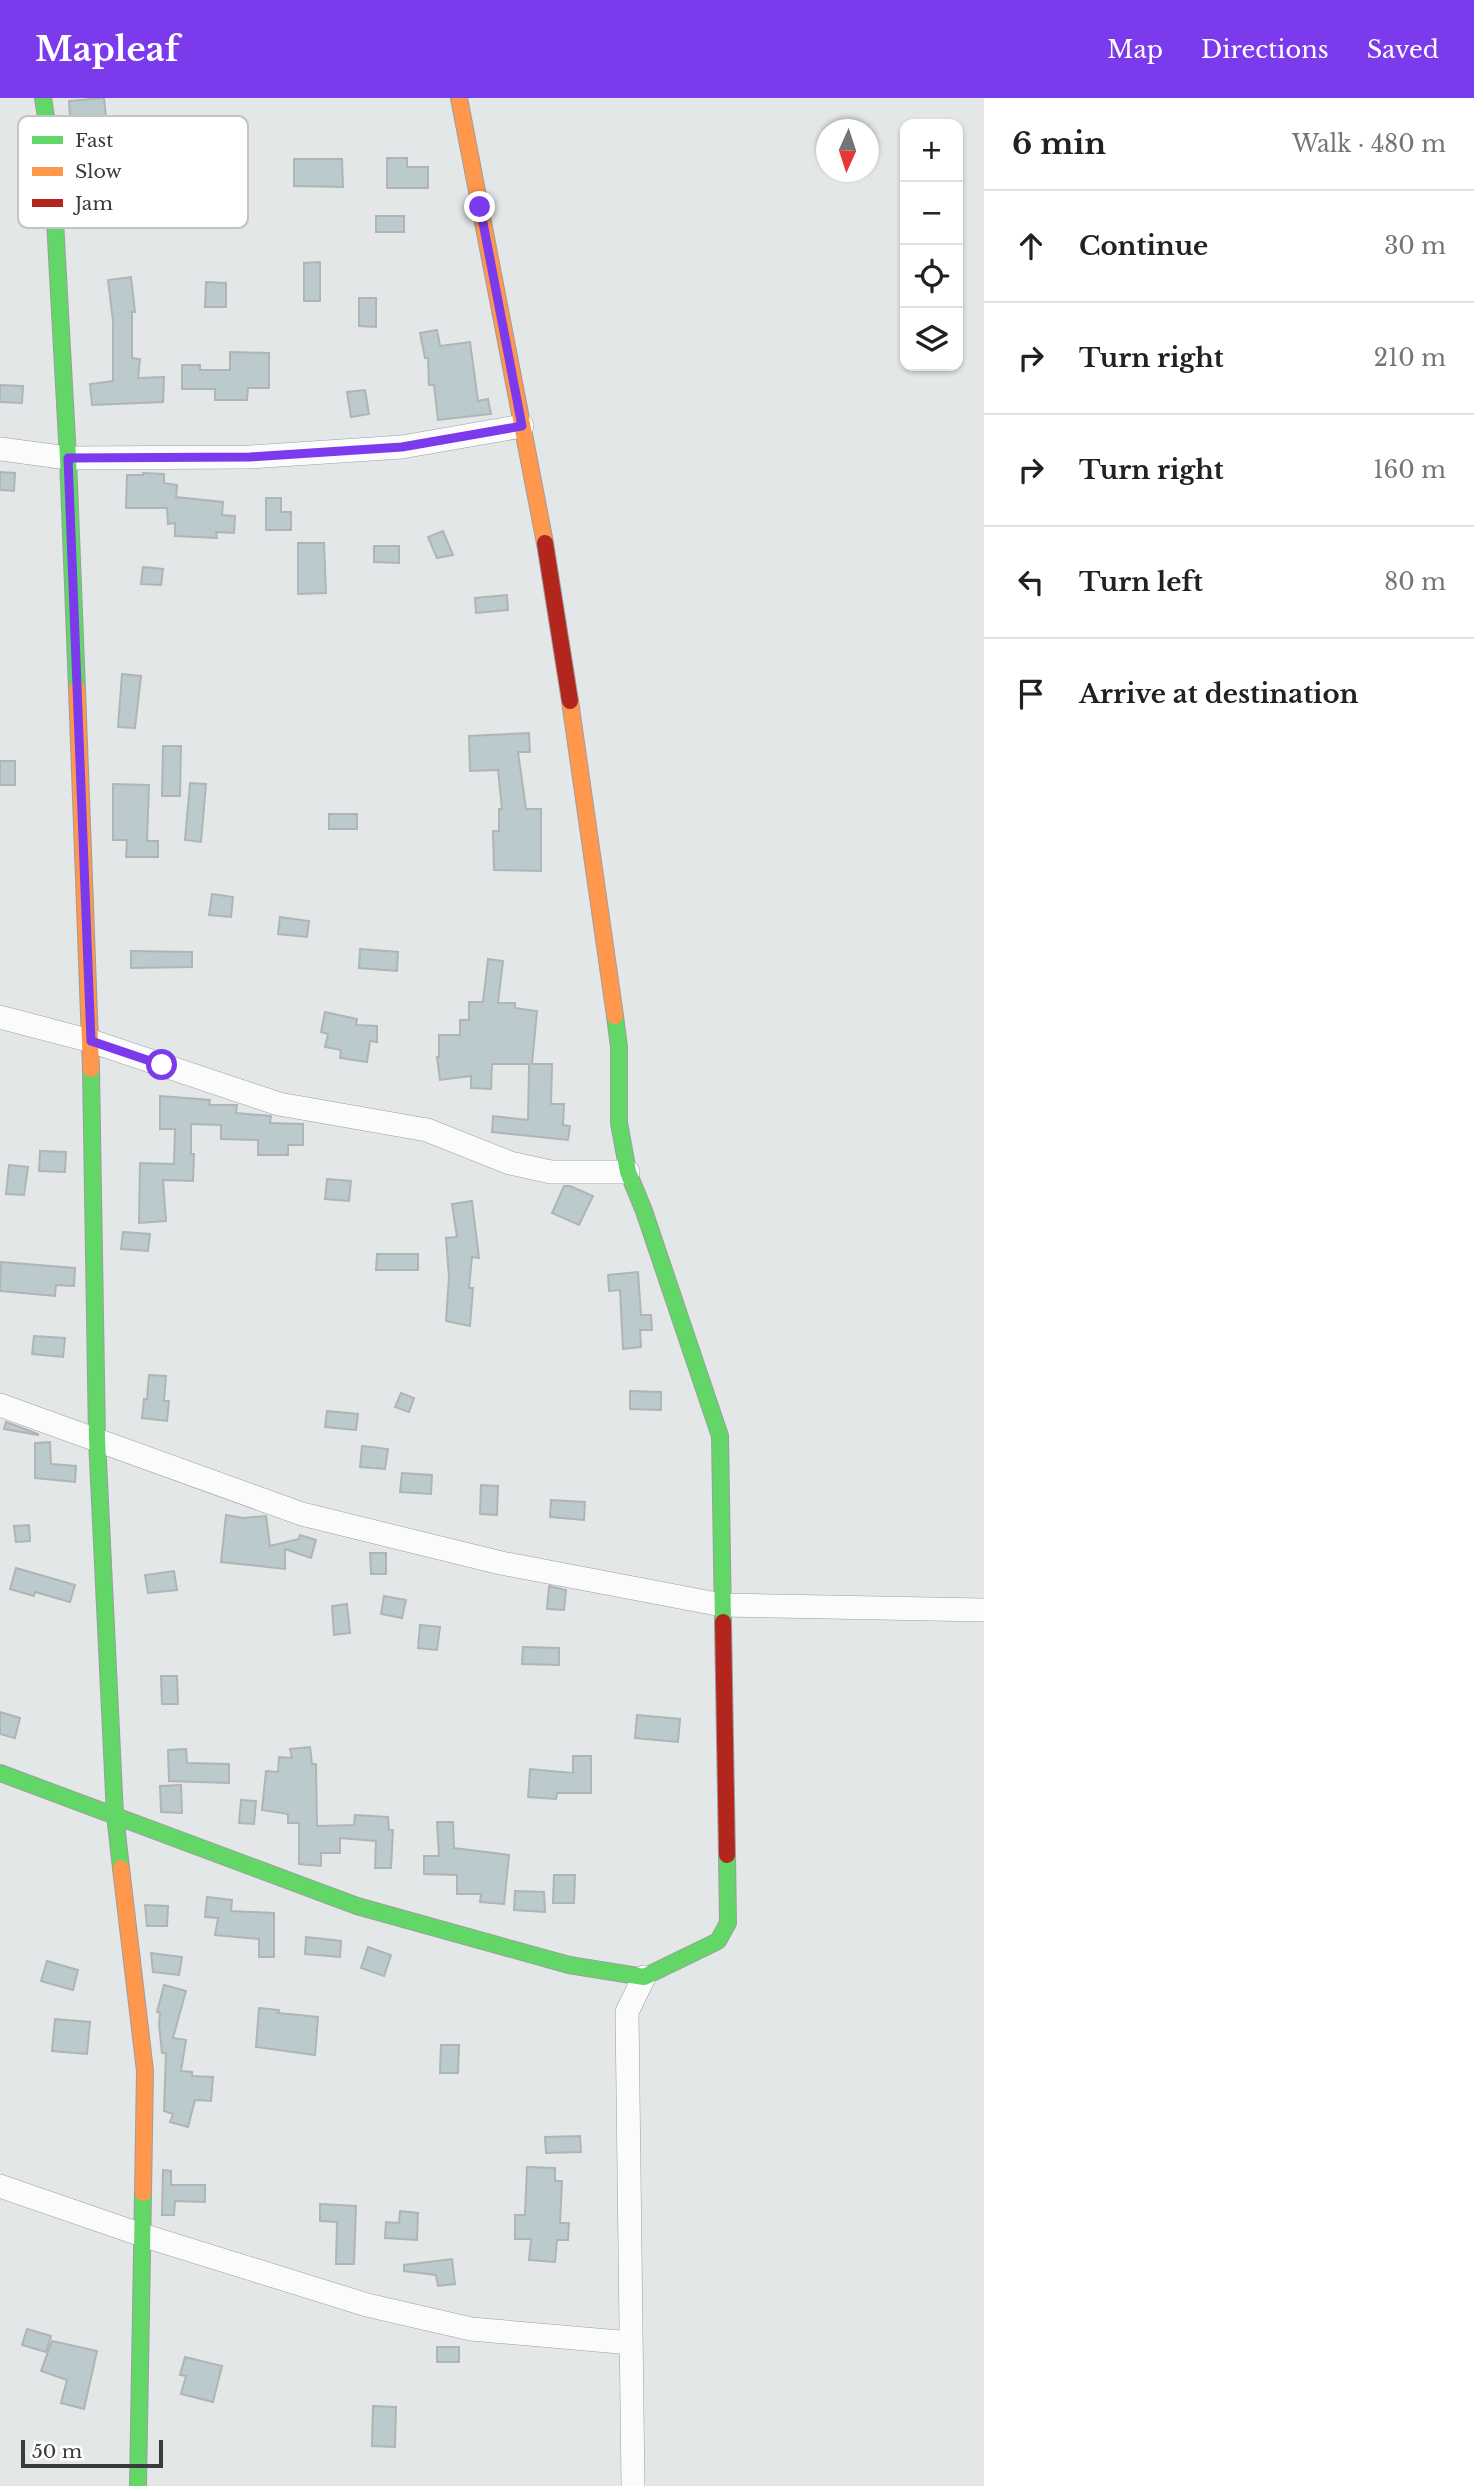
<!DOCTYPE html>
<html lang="en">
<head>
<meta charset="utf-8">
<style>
  :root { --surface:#fff; --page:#f2f2f2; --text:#202124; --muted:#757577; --line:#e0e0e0; --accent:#7c3aed }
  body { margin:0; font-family:"Libre Baskerville",serif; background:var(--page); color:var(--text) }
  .controls { position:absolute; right:21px; top:21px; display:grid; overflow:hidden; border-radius:14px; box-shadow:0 2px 5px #0004 }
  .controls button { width:63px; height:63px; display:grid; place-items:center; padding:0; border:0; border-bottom:2px solid var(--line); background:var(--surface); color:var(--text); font:35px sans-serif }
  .compass { position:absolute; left:816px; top:21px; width:63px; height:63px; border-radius:50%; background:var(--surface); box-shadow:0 2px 5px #0004; rotate:183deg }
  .scale { position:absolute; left:21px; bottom:18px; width:142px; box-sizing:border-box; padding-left:7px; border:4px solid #393b3c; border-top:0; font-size:19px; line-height:24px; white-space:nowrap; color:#393b3c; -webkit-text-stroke:5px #fff; paint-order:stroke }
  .stop { position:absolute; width:21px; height:21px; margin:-16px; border:5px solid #7c3aed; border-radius:50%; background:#fff }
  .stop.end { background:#7c3aed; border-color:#fff; box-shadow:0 2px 7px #0008 }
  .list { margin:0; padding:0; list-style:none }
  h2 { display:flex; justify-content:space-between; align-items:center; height:91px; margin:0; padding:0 28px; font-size:30px }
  h2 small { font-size:23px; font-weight:400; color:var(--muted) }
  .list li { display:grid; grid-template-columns:46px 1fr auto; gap:21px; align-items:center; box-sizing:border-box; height:112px; padding:0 28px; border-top:2px solid var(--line) }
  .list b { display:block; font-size:26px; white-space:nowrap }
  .list em { font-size:23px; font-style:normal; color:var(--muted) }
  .icon { flex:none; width:38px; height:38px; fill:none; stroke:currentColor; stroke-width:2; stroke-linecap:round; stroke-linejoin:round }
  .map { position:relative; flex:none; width:984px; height:2388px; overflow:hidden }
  header { display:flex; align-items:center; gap:42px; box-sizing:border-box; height:98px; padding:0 35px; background:var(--accent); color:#fff }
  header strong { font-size:33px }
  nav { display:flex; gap:38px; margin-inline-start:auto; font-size:24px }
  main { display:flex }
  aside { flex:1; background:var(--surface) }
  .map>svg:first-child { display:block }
  .building { fill:#bbcacc; stroke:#b1b4b5; stroke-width:2 }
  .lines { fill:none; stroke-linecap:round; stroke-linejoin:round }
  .street-casing { stroke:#9c9e9f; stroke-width:24 }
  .fast-casing { stroke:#9c9e9f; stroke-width:18 }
  .slow-casing { stroke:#9c9e9f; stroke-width:18 }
  .jam-casing { stroke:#9c9e9f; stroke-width:18 }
  .street { stroke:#fbfbfc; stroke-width:23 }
  .fast { stroke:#63d668; stroke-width:16 }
  .slow { stroke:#ff974d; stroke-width:16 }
  .jam { stroke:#b3261e; stroke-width:16 }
  .route { stroke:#7c3aed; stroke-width:9 }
  .key { fill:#fff; stroke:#c4c4c4; stroke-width:2 }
  .key-label { font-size:19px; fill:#393b3c }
</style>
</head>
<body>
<header>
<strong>Mapleaf</strong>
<nav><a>Map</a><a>Directions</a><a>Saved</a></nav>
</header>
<main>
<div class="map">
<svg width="984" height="2388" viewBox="0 0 984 2388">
  <rect width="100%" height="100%" fill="#e3e7e8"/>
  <path class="building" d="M 104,0 L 107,29 L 104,30 L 105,34 L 71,38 L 69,3 Z
    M 387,60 L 407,60 L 407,69 L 428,69 L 428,90 L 387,90 Z
    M 294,61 L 342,61 L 343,89 L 294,88 Z
    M 376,118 L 404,118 L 404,134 L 376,134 Z
    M 320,164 L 320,203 L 304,203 L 304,165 Z
    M 131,179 L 135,214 L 132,214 L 132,260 L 140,261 L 138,280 L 164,279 L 163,304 L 92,307 L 90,286 L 113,283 L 113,223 L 108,182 Z
    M 206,184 L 226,185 L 226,209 L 205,209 Z
    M 359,200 L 376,200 L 376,229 L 359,228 Z
    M 437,232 L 440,248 L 470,244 L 478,303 L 488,301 L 491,316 L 438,322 L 434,287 L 429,287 L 428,260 L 425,260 L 420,235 Z
    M 230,254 L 269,255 L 269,290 L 248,290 L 247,302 L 215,302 L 215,291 L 182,291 L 182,267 L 200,267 L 200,272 L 230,272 Z
    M 0,287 L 23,288 L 22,305 L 0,304 Z
    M 365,292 L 369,316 L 351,319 L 347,294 Z
    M 0,374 L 15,375 L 14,393 L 0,392 Z
    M 143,375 L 164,376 L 164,385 L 177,387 L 176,399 L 223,404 L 222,417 L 235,418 L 234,435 L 216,434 L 217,440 L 175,438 L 175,425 L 168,426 L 167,410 L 126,410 L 127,377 L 143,377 Z
    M 266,400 L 281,400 L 281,414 L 291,414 L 291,432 L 266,432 Z
    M 443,433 L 453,457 L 437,460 L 428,439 Z
    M 298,445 L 324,445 L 326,495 L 298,496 Z
    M 374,448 L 399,448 L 399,465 L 374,464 Z
    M 143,469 L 163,471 L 161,487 L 141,486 Z
    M 507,497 L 508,512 L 476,515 L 475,500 Z
    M 122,576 L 141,578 L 135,630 L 118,629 Z
    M 529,635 L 530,654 L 518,654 L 526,711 L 541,711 L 541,773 L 494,772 L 493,733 L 499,733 L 499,711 L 502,711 L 498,672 L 470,673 L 469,638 Z
    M 163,648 L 181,648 L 180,698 L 162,698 Z
    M 0,663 L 15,663 L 15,687 L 0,687 Z
    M 190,685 L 206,686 L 201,744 L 185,742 Z
    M 113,686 L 149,687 L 147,743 L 158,743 L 158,759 L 126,759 L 127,742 L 113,742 Z
    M 329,716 L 357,716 L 357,731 L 329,731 Z
    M 212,796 L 233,799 L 231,819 L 209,817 Z
    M 280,819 L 309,823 L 307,839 L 278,836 Z
    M 360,851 L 398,854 L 397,873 L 359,870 Z
    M 131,853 L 192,854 L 192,869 L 131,870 Z
    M 488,861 L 503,863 L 498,905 L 515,905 L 515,910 L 537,913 L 532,966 L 552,966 L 551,1006 L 564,1006 L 563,1027 L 570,1028 L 568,1042 L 492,1034 L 493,1018 L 528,1022 L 529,966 L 492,966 L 491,991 L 471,990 L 471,978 L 440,982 L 437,959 L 439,959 L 439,937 L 460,937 L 460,922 L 469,922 L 469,904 L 483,904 Z
    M 325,914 L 357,921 L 356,927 L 377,928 L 377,944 L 370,943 L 367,964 L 340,960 L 341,952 L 325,949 L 328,936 L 321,934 Z
    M 160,998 L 210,1002 L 209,1007 L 237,1007 L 236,1015 L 271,1018 L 270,1025 L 303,1026 L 303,1047 L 288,1047 L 288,1057 L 258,1057 L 258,1042 L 221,1041 L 221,1027 L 191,1026 L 191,1056 L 194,1056 L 193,1083 L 163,1082 L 166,1123 L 139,1125 L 140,1065 L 174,1066 L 175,1031 L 160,1031 Z
    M 40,1053 L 66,1054 L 65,1074 L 39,1073 Z
    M 9,1067 L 28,1069 L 24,1097 L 6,1096 Z
    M 327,1081 L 351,1083 L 349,1103 L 325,1101 Z
    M 564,1088 L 570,1088 L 593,1098 L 579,1127 L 552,1115 Z
    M 472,1103 L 479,1160 L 472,1159 L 469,1190 L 473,1190 L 470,1228 L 446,1223 L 449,1179 L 446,1140 L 457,1139 L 452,1106 Z
    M 123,1134 L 150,1136 L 148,1153 L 121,1151 Z
    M 377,1156 L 418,1156 L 418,1172 L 376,1172 Z
    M 1,1164 L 75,1170 L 74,1188 L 56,1187 L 55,1198 L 0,1193 Z
    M 638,1174 L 641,1217 L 651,1217 L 652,1232 L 640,1232 L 641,1249 L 623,1251 L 620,1192 L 609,1193 L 608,1177 Z
    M 34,1238 L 65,1240 L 63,1259 L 32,1256 Z
    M 149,1277 L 166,1278 L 164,1303 L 169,1303 L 167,1323 L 142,1320 L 144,1301 L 147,1301 Z
    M 630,1293 L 661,1294 L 661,1312 L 630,1311 Z
    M 401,1295 L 414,1300 L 409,1314 L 395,1309 Z
    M 327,1313 L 358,1316 L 356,1332 L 325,1329 Z
    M 6,1324 L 38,1336 L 38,1337 L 4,1331 Z
    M 50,1344 L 51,1366 L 76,1368 L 75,1384 L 35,1380 L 35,1345 Z
    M 362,1348 L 388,1351 L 385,1371 L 360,1369 Z
    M 402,1375 L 432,1377 L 431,1396 L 400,1394 Z
    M 481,1387 L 498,1388 L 497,1417 L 480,1416 Z
    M 551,1402 L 585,1404 L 584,1422 L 550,1419 Z
    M 226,1417 L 243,1420 L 266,1418 L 270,1448 L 299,1441 L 300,1437 L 316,1442 L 311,1460 L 285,1451 L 285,1471 L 221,1464 Z
    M 29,1427 L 30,1443 L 16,1444 L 14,1428 Z
    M 370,1455 L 386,1455 L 386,1476 L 371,1476 Z
    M 16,1470 L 75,1487 L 70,1504 L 35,1494 L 34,1498 L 10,1491 Z
    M 174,1473 L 177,1492 L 148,1495 L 145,1477 Z
    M 549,1488 L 566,1492 L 564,1512 L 547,1511 Z
    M 384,1498 L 406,1502 L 402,1520 L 381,1516 Z
    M 347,1506 L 350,1535 L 334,1537 L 332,1508 Z
    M 420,1527 L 440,1529 L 437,1552 L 418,1550 Z
    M 523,1549 L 559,1550 L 559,1567 L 522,1566 Z
    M 161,1578 L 177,1578 L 178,1606 L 162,1606 Z
    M 0,1614 L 20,1620 L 15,1640 L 0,1636 Z
    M 637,1617 L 680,1621 L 678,1644 L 635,1640 Z
    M 310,1649 L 312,1666 L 316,1666 L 317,1728 L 354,1727 L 355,1717 L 388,1719 L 389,1732 L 393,1732 L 391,1770 L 375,1770 L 376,1743 L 340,1740 L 340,1755 L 321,1755 L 321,1768 L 299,1766 L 299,1725 L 288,1725 L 288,1716 L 262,1712 L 266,1673 L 278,1674 L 279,1659 L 292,1660 L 290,1651 Z
    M 186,1651 L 187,1665 L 229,1666 L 229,1685 L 169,1683 L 168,1652 Z
    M 573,1658 L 591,1658 L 591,1695 L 557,1695 L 556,1701 L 528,1699 L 530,1671 L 573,1675 Z
    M 181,1687 L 182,1715 L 161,1714 L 160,1688 Z
    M 241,1702 L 256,1703 L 254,1726 L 239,1725 Z
    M 437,1724 L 453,1724 L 454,1750 L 509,1757 L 504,1806 L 480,1804 L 481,1796 L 457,1796 L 457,1777 L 424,1776 L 424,1758 L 439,1758 Z
    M 554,1777 L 575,1777 L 574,1805 L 553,1805 Z
    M 515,1793 L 544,1794 L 545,1814 L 514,1812 Z
    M 207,1799 L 232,1802 L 231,1813 L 274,1815 L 274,1859 L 259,1859 L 259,1841 L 215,1837 L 218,1820 L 205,1819 Z
    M 145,1807 L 168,1808 L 167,1828 L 147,1828 Z
    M 306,1839 L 341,1843 L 340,1859 L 305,1856 Z
    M 368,1849 L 391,1857 L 384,1878 L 361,1870 Z
    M 151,1855 L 182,1859 L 179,1877 L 153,1874 Z
    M 47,1863 L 78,1872 L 73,1892 L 41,1883 Z
    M 164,1887 L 186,1893 L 173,1940 L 186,1942 L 181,1973 L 192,1974 L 192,1978 L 213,1979 L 211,2003 L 195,2002 L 188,2029 L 170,2024 L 173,2016 L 164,2013 L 166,1955 L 162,1955 L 159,1926 L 160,1915 L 157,1914 Z
    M 259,1910 L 279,1912 L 278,1915 L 318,1919 L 315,1957 L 256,1949 Z
    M 55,1921 L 90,1924 L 87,1956 L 52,1953 Z
    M 441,1947 L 459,1947 L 458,1975 L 440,1975 Z
    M 580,2038 L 581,2054 L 546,2055 L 545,2039 Z
    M 527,2069 L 555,2070 L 555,2083 L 562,2083 L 560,2125 L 569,2125 L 568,2142 L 557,2142 L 555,2164 L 529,2162 L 531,2141 L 515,2141 L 515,2117 L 525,2117 Z
    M 163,2072 L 171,2073 L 171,2087 L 205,2087 L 205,2104 L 175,2103 L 174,2117 L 162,2117 Z
    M 320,2106 L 356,2108 L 354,2166 L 336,2166 L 337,2124 L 320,2123 Z
    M 400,2113 L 418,2115 L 417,2142 L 385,2140 L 386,2124 L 399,2125 Z
    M 452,2161 L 455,2186 L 438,2188 L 436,2177 L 404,2173 L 404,2167 Z
    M 27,2231 L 51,2238 L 46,2254 L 22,2247 Z
    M 52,2243 L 97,2253 L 84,2311 L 61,2305 L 67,2282 L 41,2273 Z
    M 437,2249 L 459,2249 L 459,2264 L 437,2264 Z
    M 185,2259 L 222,2268 L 213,2304 L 181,2296 L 186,2278 L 180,2277 Z
    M 373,2308 L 396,2309 L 395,2349 L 372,2348 Z"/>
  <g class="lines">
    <g class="street-casing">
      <path id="street" d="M 0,351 L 68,360 L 250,359 L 402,349 L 522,328
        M 0,919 L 91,943 L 279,1006 L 427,1032 L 510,1065 L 551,1074 L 628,1074
        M 0,1307 L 302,1416 L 501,1465 L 722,1507 L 984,1512
        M 0,2088 L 142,2137 L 367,2207 L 471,2231 L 631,2245
        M 633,2388 L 627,1914 L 644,1879"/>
    </g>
    <g class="fast-casing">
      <path id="fast" d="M 43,0 L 51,50 L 68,360 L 77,591
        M 615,918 L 619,949 L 619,1025 L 628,1074 L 644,1113 L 720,1338 L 723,1524
        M 91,971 L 97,1341 L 115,1717 L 121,1770
        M 0,1675 L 357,1808 L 569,1867 L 644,1879 L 718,1843 L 728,1825 L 727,1757
        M 138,2388 L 143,2095"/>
    </g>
    <g class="slow-casing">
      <path id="slow" d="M 459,0 L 545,445
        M 77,591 L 91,971
        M 570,603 L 615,918
        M 121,1770 L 145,1973 L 143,2095"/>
    </g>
    <g class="jam-casing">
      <path id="jam" d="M 545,445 L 570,603
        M 723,1524 L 727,1757"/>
    </g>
    <use href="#street" class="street"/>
    <use href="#fast" class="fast"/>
    <use href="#slow" class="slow"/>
    <use href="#jam" class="jam"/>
  </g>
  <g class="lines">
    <path class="route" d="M 162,967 L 91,943 L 68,360 L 250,359 L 402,349 L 522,328 L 480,109"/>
  </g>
  <rect x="18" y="18" width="230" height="112" rx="10" class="key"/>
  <rect x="32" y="38" width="31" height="8" fill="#63d668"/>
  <rect x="32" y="69" width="31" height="9" fill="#ff974d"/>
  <rect x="32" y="101" width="31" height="8" fill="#b3261e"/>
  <g class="key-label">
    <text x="75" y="49">Fast</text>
    <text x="75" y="80">Slow</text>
    <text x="75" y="112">Jam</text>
  </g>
</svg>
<div class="controls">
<button>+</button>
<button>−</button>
<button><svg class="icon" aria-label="locate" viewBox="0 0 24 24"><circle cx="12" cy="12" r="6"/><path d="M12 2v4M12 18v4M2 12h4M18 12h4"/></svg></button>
<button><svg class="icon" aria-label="layers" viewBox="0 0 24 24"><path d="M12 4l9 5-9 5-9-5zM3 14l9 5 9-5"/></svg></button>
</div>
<svg class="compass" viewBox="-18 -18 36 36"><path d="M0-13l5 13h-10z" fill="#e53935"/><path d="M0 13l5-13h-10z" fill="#757577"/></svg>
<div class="scale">50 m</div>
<div class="stop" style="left:162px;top:967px"></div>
<div class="stop end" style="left:480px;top:109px"></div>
</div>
<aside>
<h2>6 min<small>Walk · 480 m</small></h2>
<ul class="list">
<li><svg class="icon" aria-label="ahead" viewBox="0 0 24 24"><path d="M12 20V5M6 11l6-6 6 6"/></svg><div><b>Continue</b></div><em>30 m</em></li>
<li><svg class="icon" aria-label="right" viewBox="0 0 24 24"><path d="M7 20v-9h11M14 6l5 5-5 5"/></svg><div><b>Turn right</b></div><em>210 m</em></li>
<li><svg class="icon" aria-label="right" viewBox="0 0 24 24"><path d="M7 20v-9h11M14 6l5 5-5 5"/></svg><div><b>Turn right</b></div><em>160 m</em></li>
<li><svg class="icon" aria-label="left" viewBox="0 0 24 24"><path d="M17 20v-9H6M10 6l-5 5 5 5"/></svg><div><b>Turn left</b></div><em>80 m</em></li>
<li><svg class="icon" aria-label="arrive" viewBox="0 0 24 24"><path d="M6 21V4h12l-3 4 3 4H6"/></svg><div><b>Arrive at destination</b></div></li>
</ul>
</aside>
</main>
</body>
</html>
